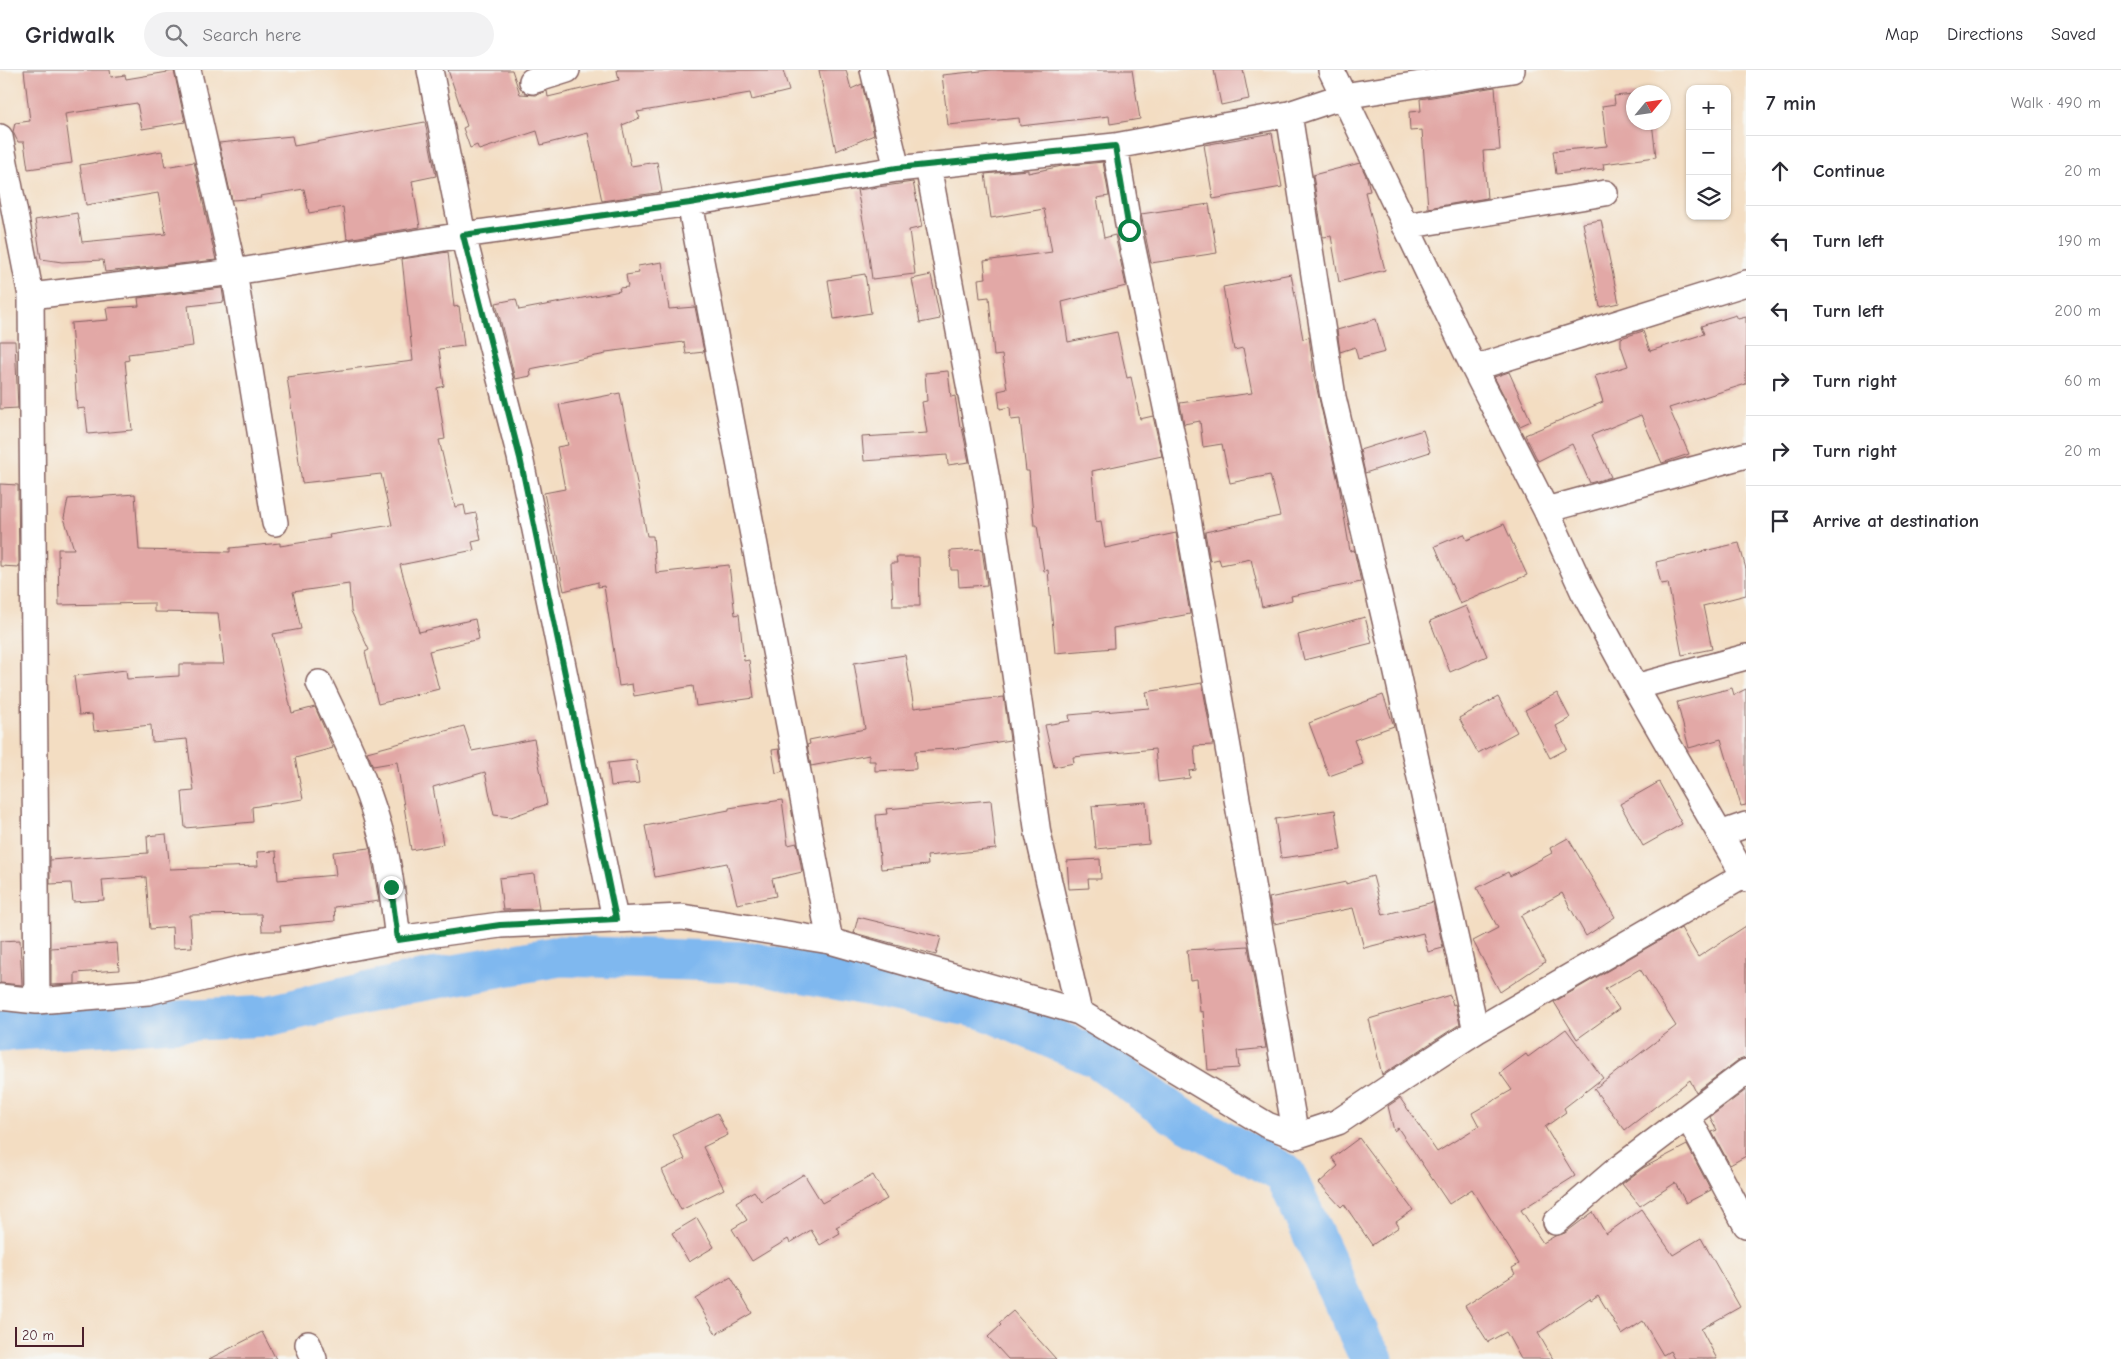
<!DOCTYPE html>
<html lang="en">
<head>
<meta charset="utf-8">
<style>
  :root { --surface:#fff; --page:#f2f2f3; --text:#2b2b33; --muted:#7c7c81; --line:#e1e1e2 }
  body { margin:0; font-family:"Comic Neue",sans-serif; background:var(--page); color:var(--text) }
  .controls { position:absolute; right:15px; top:15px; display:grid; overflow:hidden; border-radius:10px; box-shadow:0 1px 4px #0004 }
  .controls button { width:45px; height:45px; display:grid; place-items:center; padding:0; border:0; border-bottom:1px solid var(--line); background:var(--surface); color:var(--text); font:25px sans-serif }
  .compass { position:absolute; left:1626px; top:15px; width:45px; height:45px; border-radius:50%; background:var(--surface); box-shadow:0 1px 4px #0004; rotate:61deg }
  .scale { position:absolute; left:15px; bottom:12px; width:69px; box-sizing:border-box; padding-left:5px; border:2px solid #4a1f2b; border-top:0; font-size:14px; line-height:18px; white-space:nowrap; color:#4a1f2b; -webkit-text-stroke:4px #f6f6f2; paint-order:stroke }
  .stop { position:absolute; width:15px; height:15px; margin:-11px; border:4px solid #0b8043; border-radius:50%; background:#fff }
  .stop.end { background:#0b8043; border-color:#fff; box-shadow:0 1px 5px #0008 }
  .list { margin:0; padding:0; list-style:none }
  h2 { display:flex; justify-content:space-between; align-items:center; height:65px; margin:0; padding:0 20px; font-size:21px }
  h2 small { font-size:16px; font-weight:400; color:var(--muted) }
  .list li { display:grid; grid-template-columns:32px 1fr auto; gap:15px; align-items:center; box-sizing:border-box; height:70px; padding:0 20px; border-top:1px solid var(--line) }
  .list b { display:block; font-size:19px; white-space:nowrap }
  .list em { font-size:16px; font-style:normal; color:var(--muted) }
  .icon { flex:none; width:28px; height:28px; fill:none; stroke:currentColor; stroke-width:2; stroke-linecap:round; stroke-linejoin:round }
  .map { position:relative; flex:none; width:1746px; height:1289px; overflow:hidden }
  header { display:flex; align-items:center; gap:30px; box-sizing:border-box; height:70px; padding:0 25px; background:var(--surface); border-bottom:1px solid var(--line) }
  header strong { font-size:24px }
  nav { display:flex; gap:28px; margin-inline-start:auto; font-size:18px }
  .search { width:350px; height:45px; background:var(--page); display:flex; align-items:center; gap:12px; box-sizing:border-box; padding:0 18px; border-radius:28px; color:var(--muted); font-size:19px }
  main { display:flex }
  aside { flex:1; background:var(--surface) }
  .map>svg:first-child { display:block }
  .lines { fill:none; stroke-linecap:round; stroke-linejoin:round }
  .river { stroke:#7fb8ef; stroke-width:41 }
  .building { fill:#e2a8a6 }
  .minor-casing { stroke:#856260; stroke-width:28 }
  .minor { stroke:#fff; stroke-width:25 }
  .route { stroke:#0b8043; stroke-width:6 }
</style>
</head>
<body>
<header>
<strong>Gridwalk</strong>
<div class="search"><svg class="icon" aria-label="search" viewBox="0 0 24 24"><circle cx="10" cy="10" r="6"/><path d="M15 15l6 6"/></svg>Search here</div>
<nav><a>Map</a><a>Directions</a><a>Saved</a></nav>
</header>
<main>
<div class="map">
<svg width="1746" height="1289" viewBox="0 0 1746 1289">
  <rect width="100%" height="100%" fill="#f6f6f2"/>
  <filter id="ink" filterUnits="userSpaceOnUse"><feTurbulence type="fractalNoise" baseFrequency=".02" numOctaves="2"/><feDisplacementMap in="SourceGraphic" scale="10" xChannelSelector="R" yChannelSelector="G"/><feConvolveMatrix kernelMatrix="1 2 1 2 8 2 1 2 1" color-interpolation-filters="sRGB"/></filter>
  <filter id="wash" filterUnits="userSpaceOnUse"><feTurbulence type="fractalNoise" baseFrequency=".0096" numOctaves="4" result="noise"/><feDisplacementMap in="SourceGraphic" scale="20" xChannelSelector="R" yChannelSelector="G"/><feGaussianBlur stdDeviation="1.12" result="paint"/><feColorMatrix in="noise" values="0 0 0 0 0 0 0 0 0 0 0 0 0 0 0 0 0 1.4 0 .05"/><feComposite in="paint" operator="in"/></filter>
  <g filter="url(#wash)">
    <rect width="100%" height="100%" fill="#f3ddc2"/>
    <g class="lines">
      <path class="river" d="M 0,961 L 267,946 L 404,914 L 560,886 L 750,892 L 984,939 L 1098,988 L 1174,1044 L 1285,1104 L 1365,1277 L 1373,1289"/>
    </g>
    <g id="blocks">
      <path class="building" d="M 24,0 L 110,0 L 111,7 L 125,5 L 126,9 L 174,1 L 185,52 L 142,59 L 137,33 L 65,44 L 72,93 L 28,99 L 24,72 L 18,72 L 13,62 L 15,53 L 30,51 Z
        M 448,0 L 512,0 L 520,24 L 536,25 L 547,21 L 548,27 L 619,10 L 617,0 L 783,0 L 789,21 L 752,30 L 750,23 L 637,42 L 640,48 L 622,55 L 631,96 L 657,92 L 662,122 L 602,131 L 588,63 L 541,75 L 537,61 L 479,80 L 477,75 L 470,78 L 463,58 L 467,56 Z
        M 819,0 L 846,0 L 851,19 L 862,14 L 874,65 L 836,81 Z
        M 991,0 L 1132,0 L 1140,49 L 1110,54 L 1109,46 L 1020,56 L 1019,48 L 948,55 L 942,5 Z
        M 1214,0 L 1243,0 L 1249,29 L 1221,35 Z
        M 1495,17 L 1500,80 L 1483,81 L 1487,128 L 1428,138 L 1422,60 L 1410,61 L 1409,42 L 1421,41 L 1420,29 Z
        M 1634,24 L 1634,52 L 1652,52 L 1656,87 L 1603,94 L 1604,99 L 1556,104 L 1553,81 L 1607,76 L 1602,36 L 1615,34 L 1614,26 Z
        M 425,52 L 436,106 L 412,111 L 420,157 L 347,169 L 343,137 L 309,143 L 304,119 L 260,126 L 261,128 L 232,130 L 219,73 L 292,66 L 294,76 Z
        M 1272,63 L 1282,117 L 1213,129 L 1204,75 Z
        M 162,81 L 165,97 L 194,92 L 216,190 L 105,202 L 103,190 L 62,192 L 41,189 L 35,150 L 77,143 L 82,172 L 166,164 L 158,123 L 86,135 L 80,95 Z
        M 1103,92 L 1109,126 L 1097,128 L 1104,168 L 1115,165 L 1126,216 L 1062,232 L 1068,272 L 1117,262 L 1127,308 L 1131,307 L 1140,349 L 1153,346 L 1162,386 L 1092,401 L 1096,452 L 1101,451 L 1105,478 L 1176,463 L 1190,544 L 1113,558 L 1114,578 L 1055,583 L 1048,500 L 1044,501 L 1037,455 L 1034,455 L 1029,401 L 1026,401 L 1020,349 L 1011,350 L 1010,337 L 1000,339 L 998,321 L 1007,319 L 1002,285 L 994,286 L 989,227 L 980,228 L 978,209 L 986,208 L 984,191 L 1052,182 L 1044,139 L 991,148 L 985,104 L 1028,100 L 1028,103 L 1062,96 Z
        M 1360,93 L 1367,108 L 1370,121 L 1365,122 L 1385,200 L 1339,212 L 1331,166 L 1323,167 L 1313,105 Z
        M 913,112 L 922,157 L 909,160 L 915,204 L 872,209 L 867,171 L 857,120 Z
        M 1209,134 L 1217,183 L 1151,193 L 1141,144 Z
        M 1601,150 L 1619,233 L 1600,237 L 1583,153 Z
        M 448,182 L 454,237 L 459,236 L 464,276 L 439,279 L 444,316 L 437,318 L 445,369 L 439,370 L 455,437 L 464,435 L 466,445 L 476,443 L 481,470 L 472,472 L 474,480 L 400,495 L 419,562 L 475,549 L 479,569 L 429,581 L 439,619 L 378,634 L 365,582 L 369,580 L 351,541 L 349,514 L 293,522 L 301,559 L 273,564 L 292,643 L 315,637 L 333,678 L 295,688 L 303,729 L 252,737 L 253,752 L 185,758 L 182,722 L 194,721 L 187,669 L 152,672 L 151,655 L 94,661 L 92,644 L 79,645 L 74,606 L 126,600 L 127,609 L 179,606 L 179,594 L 224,594 L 218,543 L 154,542 L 154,533 L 59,535 L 58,479 L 74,479 L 64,448 L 68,429 L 135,424 L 139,480 L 230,482 L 230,478 L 280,473 L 280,476 L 330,468 L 329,465 L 392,455 L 381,404 L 302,413 L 287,307 L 413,291 L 402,189 Z
        M 662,192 L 669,239 L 695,237 L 704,282 L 686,284 L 684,272 L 606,282 L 606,284 L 530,299 L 531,306 L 515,309 L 496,233 L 516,229 L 519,240 L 620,221 L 619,218 L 628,217 L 626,205 L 639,203 L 638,196 Z
        M 865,204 L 871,243 L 834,249 L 828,210 Z
        M 1291,204 L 1303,269 L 1309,267 L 1314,306 L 1339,416 L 1350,481 L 1354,480 L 1361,512 L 1291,526 L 1292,530 L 1262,537 L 1251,489 L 1221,495 L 1219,489 L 1210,491 L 1205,462 L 1280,446 L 1270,405 L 1230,413 L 1222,374 L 1203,377 L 1200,351 L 1184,354 L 1180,333 L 1252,323 L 1243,278 L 1234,280 L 1223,217 Z
        M 931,205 L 940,249 L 920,253 L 912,209 Z
        M 222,218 L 224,232 L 188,236 L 193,276 L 128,284 L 129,290 L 125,291 L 132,360 L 88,364 L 85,338 L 77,339 L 71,253 L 108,250 L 106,238 L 139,236 L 138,228 Z
        M 1736,245 L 1738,249 L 1746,247 L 1746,314 L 1669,338 L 1689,384 L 1662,393 L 1641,345 L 1592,365 L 1611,407 L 1590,413 L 1572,374 L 1538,391 L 1525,365 L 1603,332 L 1595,306 L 1628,296 L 1621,276 L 1621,268 L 1643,261 L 1650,281 L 1704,264 L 1701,256 Z
        M 1376,249 L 1385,282 L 1358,289 L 1355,277 L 1340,282 L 1337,260 Z
        M 0,271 L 15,271 L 18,338 L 0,339 Z
        M 948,301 L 951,327 L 955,326 L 960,357 L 962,357 L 969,392 L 948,395 L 947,385 L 864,391 L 862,367 L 927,363 L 922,332 L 927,331 L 925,303 Z
        M 1509,302 L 1531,351 L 1520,356 L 1494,307 Z
        M 620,323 L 647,466 L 653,466 L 656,503 L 729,495 L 735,545 L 739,544 L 744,591 L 749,590 L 754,628 L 696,636 L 693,616 L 634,626 L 632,614 L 619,616 L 604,516 L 598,517 L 598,512 L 564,521 L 544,423 L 565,419 L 557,377 L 568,375 L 559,335 Z
        M 1423,360 L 1430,382 L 1365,403 L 1360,380 Z
        M 0,414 L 18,415 L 19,497 L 0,496 Z
        M 1504,454 L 1527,505 L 1460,534 L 1435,476 L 1464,464 L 1467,470 Z
        M 1739,473 L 1746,499 L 1746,525 L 1703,536 L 1712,579 L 1682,585 L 1668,513 L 1661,514 L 1656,492 Z
        M 982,479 L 987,515 L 959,517 L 958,500 L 951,500 L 950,481 Z
        M 896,487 L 919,487 L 920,536 L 893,536 L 891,493 L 897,493 Z
        M 1466,536 L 1487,586 L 1450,602 L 1430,551 Z
        M 1365,547 L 1372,573 L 1304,590 L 1298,565 Z
        M 905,585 L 914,638 L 1004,627 L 1010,670 L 961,678 L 915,681 L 916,699 L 875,701 L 875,691 L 869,691 L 869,685 L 811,696 L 807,675 L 810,674 L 809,670 L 865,659 L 854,593 Z
        M 1202,613 L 1213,675 L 1194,676 L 1196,700 L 1189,701 L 1190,708 L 1158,712 L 1155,679 L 1073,687 L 1074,693 L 1054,697 L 1045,655 L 1070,651 L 1069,645 L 1149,638 L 1146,622 Z
        M 1732,618 L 1734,625 L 1746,619 L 1746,735 L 1741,736 L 1721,669 L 1689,678 L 1677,632 Z
        M 1557,623 L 1570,648 L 1556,656 L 1567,679 L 1550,688 L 1525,640 Z
        M 1383,625 L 1394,656 L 1354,670 L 1363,694 L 1329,706 L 1309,653 Z
        M 1498,627 L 1517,662 L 1478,683 L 1459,648 Z
        M 464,656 L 472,681 L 534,669 L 547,734 L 511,747 L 494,745 L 485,702 L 433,717 L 443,774 L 411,780 L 397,692 L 373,696 L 367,682 Z
        M 779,679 L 783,701 L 776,703 L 772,680 Z
        M 636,690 L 639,713 L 611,716 L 608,693 Z
        M 1659,712 L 1682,754 L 1643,776 L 1620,734 Z
        M 782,730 L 788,775 L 797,773 L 802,802 L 772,809 L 776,826 L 737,834 L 727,793 L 655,807 L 645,756 L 729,740 L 729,738 Z
        M 991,730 L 996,779 L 927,786 L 928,795 L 881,799 L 876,745 L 887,744 L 886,739 Z
        M 1146,732 L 1149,774 L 1096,779 L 1092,736 Z
        M 1335,740 L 1341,780 L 1281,788 L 1275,749 Z
        M 166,764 L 170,799 L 258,796 L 257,782 L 276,781 L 278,810 L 336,805 L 333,782 L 370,778 L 379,831 L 334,837 L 335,851 L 280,856 L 281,861 L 262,861 L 261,844 L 190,845 L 192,877 L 173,878 L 172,857 L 150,859 L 146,807 L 102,810 L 104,830 L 73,832 L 71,813 L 50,814 L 50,790 L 148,783 L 147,766 Z
        M 1568,768 L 1615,847 L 1586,866 L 1562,823 L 1521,846 L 1545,892 L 1500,922 L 1473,871 L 1498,858 L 1477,818 L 1508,802 L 1510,806 L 1552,783 L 1550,778 Z
        M 1100,789 L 1101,809 L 1088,809 L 1089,818 L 1069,819 L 1067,791 Z
        M 534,804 L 539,839 L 503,840 L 499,808 Z
        M 1373,806 L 1383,845 L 1433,832 L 1443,878 L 1428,882 L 1423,863 L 1364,878 L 1353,838 L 1274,854 L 1269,828 L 1346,812 L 1346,814 Z
        M 858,847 L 941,867 L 936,885 L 854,863 Z
        M 1746,856 L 1746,988 L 1737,991 L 1696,1022 L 1690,1010 L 1625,1060 L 1594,1019 L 1676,956 L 1640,899 L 1605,919 L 1619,939 L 1577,969 L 1554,932 L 1681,858 L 1698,887 Z
        M 20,870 L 22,915 L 0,913 L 0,871 Z
        M 117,873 L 119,900 L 75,903 L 75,914 L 51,915 L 51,878 Z
        M 1248,876 L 1266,978 L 1237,981 L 1239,998 L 1208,1000 L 1203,941 L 1200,942 L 1197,909 L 1190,910 L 1187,880 Z
        M 1450,925 L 1453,935 L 1455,934 L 1460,954 L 1382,1005 L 1369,949 Z
        M 1566,959 L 1603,1008 L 1564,1038 L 1566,1042 L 1545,1057 L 1575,1106 L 1521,1140 L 1543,1173 L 1555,1166 L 1565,1163 L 1593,1142 L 1606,1164 L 1641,1139 L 1673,1185 L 1701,1168 L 1740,1237 L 1701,1259 L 1717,1289 L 1674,1289 L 1670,1281 L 1663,1285 L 1643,1251 L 1622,1265 L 1598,1225 L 1591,1230 L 1590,1228 L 1538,1263 L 1553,1289 L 1521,1289 L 1506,1262 L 1488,1272 L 1465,1236 L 1515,1204 L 1512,1198 L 1519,1194 L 1472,1119 L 1449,1134 L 1398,1058 L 1394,1061 L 1388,1036 L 1400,1028 L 1437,1082 L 1479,1056 L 1472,1043 L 1512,1020 L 1500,1003 L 1526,984 L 1528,987 Z
        M 1746,1020 L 1746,1086 L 1730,1095 L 1712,1062 L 1717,1060 L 1710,1047 Z
        M 717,1043 L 728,1065 L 703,1077 L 724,1119 L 681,1140 L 662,1100 L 685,1089 L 673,1065 Z
        M 1359,1068 L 1413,1140 L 1396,1152 L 1399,1157 L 1372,1175 L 1344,1134 L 1341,1137 L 1319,1113 L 1338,1096 L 1332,1088 Z
        M 1687,1075 L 1711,1120 L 1686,1133 L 1675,1113 L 1640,1136 L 1622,1114 L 1643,1098 Z
        M 804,1104 L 822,1133 L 873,1105 L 887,1129 L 836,1157 L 840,1163 L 820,1175 L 811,1160 L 790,1173 L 788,1169 L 752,1191 L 732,1159 L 747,1150 L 736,1132 L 754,1121 L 761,1131 Z
        M 697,1148 L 714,1177 L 689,1192 L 672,1163 Z
        M 731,1207 L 752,1243 L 716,1264 L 695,1228 Z
        M 1013,1241 L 1056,1289 L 1008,1289 L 988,1267 L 1001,1255 L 999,1253 Z
        M 262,1262 L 276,1289 L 209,1289 Z"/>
    </g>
  </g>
  <g filter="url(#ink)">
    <use href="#blocks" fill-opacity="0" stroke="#856260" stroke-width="1"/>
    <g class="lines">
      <g class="minor-casing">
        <path id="minor" d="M 188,0 L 234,202 L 275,453
          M 430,0 L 463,165 L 520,387 L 615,849
          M 873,0 L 897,99
          M 1331,0 L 1474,298 L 1546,440 L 1583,521 L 1635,617 L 1746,809
          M 532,11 L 567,0
          M 1289,44 L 1333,327 L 1391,576 L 1476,961
          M 0,67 L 31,226 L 37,931
          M 1115,76 L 1129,160 L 1181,409 L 1296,1066
          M 928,96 L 987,410 L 1038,764 L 1079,942
          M 690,133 L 830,871
          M 1405,156 L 1605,123
          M 31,226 L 234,202 L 463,165 L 690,133 L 897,99 L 1115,76 L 1289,44 L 1343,26 L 1512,0
          M 1474,298 L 1746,213
          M 1546,440 L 1746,385
          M 319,613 C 341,659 365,707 379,757 C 390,793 393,832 398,869
          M 1635,617 L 1746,587
          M 1720,764 L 1746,755
          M 0,927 L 37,931 L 148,922 L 244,898 L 398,869 L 500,855 L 682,847 L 830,871 L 1079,942 L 1267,1055 L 1296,1066 L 1338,1052 L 1402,1009 L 1476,961 L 1743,806
          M 1688,1047 L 1746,1155
          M 1556,1152 L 1614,1102 L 1746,1002
          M 308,1274 L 314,1289"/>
      </g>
      <use href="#minor" class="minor"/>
    </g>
  </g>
  <g class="lines" filter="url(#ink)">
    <path class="route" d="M 391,817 L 398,870 L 500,855 L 616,849 L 520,388 L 463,165 L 690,133 L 897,98 L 1115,76 L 1129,160"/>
  </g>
</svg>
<div class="controls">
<button>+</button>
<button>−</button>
<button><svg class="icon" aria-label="layers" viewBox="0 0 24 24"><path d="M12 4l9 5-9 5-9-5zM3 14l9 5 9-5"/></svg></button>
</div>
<svg class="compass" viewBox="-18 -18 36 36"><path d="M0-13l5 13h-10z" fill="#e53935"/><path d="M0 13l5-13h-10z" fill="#7c7c81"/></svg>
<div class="scale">20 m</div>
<div class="stop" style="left:1129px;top:160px"></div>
<div class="stop end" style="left:391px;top:817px"></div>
</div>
<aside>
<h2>7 min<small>Walk · 490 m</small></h2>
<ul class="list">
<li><svg class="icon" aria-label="ahead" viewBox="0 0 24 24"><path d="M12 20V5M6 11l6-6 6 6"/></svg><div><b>Continue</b></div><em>20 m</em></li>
<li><svg class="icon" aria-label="left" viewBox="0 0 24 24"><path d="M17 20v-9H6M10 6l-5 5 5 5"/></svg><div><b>Turn left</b></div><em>190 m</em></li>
<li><svg class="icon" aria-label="left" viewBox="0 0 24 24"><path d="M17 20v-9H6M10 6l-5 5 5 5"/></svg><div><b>Turn left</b></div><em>200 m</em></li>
<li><svg class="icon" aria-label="right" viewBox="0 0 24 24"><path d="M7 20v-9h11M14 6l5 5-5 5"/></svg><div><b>Turn right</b></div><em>60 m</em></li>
<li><svg class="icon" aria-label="right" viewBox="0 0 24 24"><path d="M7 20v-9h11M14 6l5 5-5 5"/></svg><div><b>Turn right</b></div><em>20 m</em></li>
<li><svg class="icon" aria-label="arrive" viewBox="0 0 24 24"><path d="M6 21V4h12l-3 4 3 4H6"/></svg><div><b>Arrive at destination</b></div></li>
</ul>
</aside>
</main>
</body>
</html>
